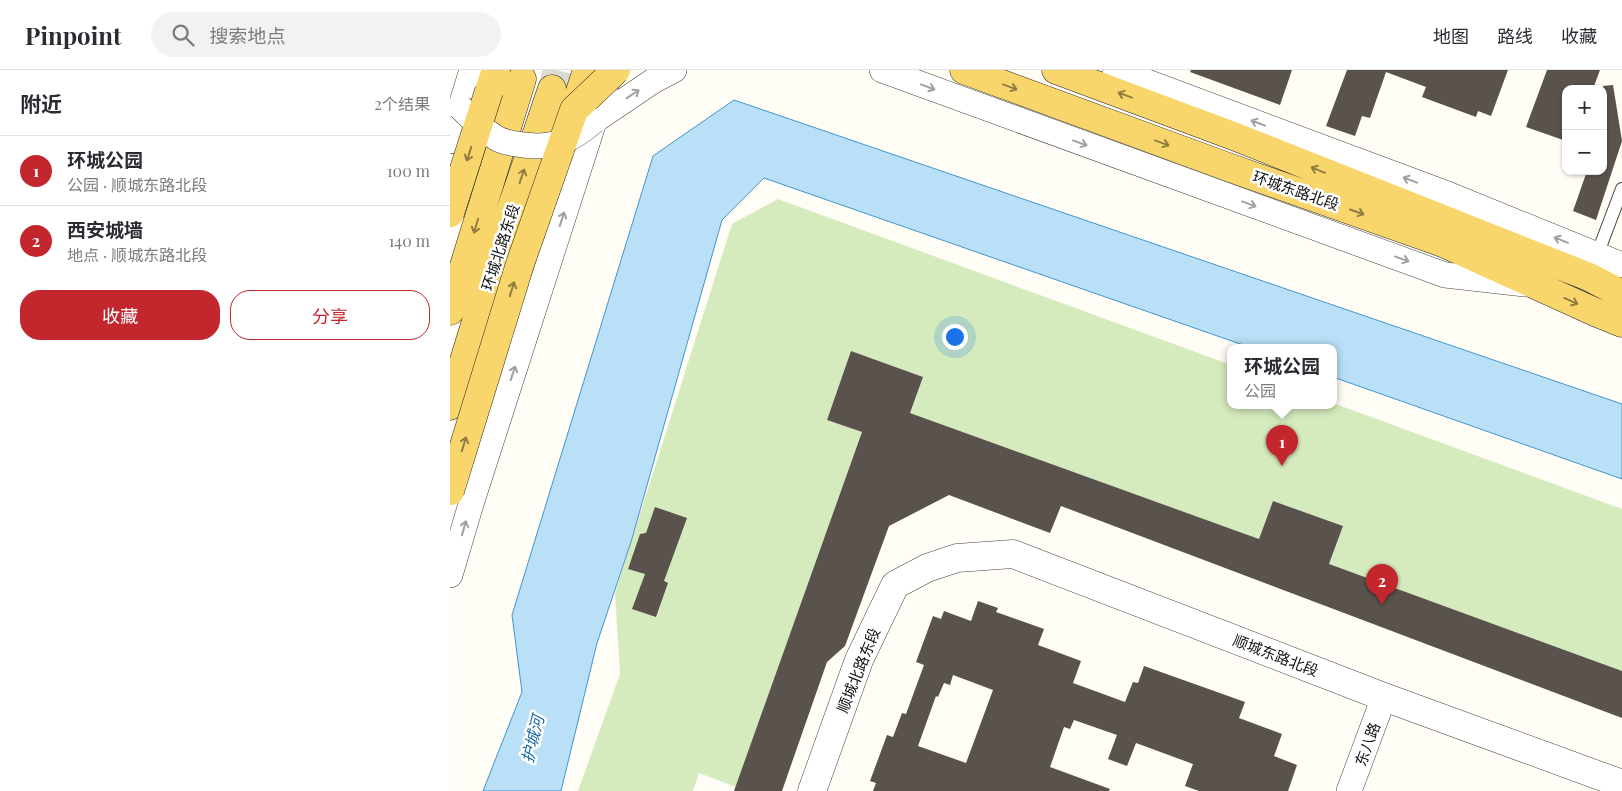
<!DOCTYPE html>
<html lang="zh">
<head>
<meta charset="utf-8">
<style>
  :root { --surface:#fff; --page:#f2f2f3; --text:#2b2b33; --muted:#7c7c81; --line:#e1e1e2; --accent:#c4262e }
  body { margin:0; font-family:"Playfair Display","Noto Sans SC",serif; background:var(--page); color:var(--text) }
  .controls { position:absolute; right:15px; top:15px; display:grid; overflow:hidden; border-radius:10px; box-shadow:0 1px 4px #0004 }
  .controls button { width:45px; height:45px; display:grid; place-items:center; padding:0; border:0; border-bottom:1px solid var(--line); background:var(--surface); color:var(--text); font:25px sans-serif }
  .you { position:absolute; left:504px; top:266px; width:18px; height:18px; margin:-12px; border:4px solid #fff; border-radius:50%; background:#1a73e8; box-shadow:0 0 0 8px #1a73e833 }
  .badge { display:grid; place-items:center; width:32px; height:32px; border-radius:50%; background:var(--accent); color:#fff; font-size:16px; font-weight:700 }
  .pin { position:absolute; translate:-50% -41px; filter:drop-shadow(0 1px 2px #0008) }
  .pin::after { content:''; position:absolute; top:26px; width:18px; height:15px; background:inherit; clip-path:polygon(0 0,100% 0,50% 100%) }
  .popup { position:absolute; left:777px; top:274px; width:110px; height:65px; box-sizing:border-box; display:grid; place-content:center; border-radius:10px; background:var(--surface); filter:drop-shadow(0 1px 4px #0005); font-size:16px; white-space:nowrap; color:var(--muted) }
  .popup b { font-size:19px; color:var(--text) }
  .popup::after { content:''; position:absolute; left:50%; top:100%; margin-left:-10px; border:10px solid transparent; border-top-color:var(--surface) }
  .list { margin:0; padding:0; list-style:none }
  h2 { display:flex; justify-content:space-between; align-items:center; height:65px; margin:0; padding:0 20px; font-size:21px }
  h2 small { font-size:16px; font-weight:400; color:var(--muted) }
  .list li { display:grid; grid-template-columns:32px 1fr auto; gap:15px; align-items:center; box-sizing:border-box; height:70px; padding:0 20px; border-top:1px solid var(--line) }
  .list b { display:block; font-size:19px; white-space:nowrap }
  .list p { margin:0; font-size:16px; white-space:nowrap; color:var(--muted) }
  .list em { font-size:16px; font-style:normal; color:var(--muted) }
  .actions { display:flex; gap:10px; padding:15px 20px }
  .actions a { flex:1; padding:11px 0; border:1px solid var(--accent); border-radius:20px; text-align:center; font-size:18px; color:var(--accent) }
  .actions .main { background:var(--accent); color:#fff }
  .icon { flex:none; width:28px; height:28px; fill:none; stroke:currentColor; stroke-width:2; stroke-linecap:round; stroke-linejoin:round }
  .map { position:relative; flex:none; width:1172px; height:721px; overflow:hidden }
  header { display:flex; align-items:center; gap:30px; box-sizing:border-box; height:70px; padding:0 25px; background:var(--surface); border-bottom:1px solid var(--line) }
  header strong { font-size:24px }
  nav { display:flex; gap:28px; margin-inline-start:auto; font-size:18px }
  .search { width:350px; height:45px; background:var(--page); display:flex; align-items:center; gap:12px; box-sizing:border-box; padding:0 18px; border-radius:28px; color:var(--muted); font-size:19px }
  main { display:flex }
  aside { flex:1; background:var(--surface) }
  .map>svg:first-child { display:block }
  .green { fill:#d5ebbd }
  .water { fill:#b9e0f7; stroke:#3f96cf }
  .building { fill:#5a524d; fill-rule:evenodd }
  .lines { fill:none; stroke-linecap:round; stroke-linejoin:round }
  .primary-tunnel { stroke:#dbdad3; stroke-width:28; stroke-dasharray:28 14; stroke-linecap:butt }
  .service-casing { stroke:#444; stroke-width:14 }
  .minor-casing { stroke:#444; stroke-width:26 }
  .tertiary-casing { stroke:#444; stroke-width:29 }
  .primary-casing { stroke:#222; stroke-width:29 }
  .service { stroke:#fff; stroke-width:12 }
  .minor { stroke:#fff; stroke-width:25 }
  .tertiary { stroke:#fff; stroke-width:28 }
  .primary { stroke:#f9d66b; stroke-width:28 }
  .minor-bridge-casing { stroke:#444; stroke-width:26; stroke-linecap:butt }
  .primary-bridge-casing { stroke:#222; stroke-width:29; stroke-linecap:butt }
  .minor-bridge { stroke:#fff; stroke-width:25 }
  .primary-bridge { stroke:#f9d66b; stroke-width:28 }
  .oneway { stroke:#a0a0a0 }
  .oneway2 { stroke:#917d42 }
  .labels { text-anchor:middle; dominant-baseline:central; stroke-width:5; stroke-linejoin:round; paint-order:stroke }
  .street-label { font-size:15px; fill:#111; stroke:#fff }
  .water-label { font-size:16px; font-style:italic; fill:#1768a6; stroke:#fff }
</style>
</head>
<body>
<header>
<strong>Pinpoint</strong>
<div class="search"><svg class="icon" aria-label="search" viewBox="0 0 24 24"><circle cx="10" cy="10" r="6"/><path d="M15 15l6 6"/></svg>搜索地点</div>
<nav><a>地图</a><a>路线</a><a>收藏</a></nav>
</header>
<main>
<aside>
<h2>附近<small>2个结果</small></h2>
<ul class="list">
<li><span class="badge">1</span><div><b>环城公园</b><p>公园 · 顺城东路北段</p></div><em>100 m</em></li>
<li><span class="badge">2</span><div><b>西安城墙</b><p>地点 · 顺城东路北段</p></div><em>140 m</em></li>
</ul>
<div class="actions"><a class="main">收藏</a><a>分享</a></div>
</aside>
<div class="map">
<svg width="1172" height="721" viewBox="0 0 1172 721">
  <rect width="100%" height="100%" fill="#fffdf5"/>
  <path class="green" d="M 328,129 L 781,295 L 781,335 L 883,335 L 883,333 L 1172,439 L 1172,601 L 879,495 L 893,456 L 823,431 L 809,469 L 460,343 L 473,307 L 401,281 L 377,350 L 412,362 L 286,717 L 249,703 L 243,721 L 128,721 L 170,604 L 165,523 L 282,154 Z"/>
  <path class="water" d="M 284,30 L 1172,334 L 1172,409 L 883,307 L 883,277 L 799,277 L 314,108 L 272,150 L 181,472 L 147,573 L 111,721 L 33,721 L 72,622 L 62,545 L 203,86 Z"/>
  <path class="building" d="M 741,0 L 842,0 L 830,35 L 740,2 Z
    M 897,0 L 1058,0 L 1041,46 L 1028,41 L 1026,47 L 972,27 L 976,17 L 936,2 L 920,48 L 912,46 L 905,66 L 876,56 Z
    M 1097,0 L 1150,0 L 1143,19 L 1116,19 L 1116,71 L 1076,57 Z
    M 1163,15 L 1172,71 L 1146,150 L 1123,141 L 1137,101 L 1153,101 L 1153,16 Z
    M 401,281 L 473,307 L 460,343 L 809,469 L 823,431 L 893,456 L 879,494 L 1172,601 L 1172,648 L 611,436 L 600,463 L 499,425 L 439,456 L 395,576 L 377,592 L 332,721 L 284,721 L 412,362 L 377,350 Z
    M 205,437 L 237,448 L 214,511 L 218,513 L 206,547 L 182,539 L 195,504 L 178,499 L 190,464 L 196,463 Z
    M 528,531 L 548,538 L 546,542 L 594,559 L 588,575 L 631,591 L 623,613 L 675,632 L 683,612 L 688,613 L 694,596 L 795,632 L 789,648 L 832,664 L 824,686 L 847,695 L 838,721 L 749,721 L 735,716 L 743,694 L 686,673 L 677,696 L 658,689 L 667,665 L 624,650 L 620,659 L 614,657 L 600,697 L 660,719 L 659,721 L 423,721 L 426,713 L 420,711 L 437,665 L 443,667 L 452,643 L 456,644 L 474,595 L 466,592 L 483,546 L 491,549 L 494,541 L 521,551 ZM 503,605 L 543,620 L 516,693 L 468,676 L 486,626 L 488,627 L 494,613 L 500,615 Z"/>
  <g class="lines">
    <path class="primary-tunnel" d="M 102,19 L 107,0"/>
    <g class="service-casing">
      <path id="service" d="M 1147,185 L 1172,119"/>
    </g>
    <g class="minor-casing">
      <path id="minor" d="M 432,0 L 995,205 L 1075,214
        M 665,0 L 1000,125 L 1172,195
        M 144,51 L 203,11 L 224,0
        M 0,71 L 22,0
        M 0,505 L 21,434 L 160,2
        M 899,721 L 934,627"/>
    </g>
    <g class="tertiary-casing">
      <path id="tertiary" d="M 362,721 L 409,590 L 445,515 L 477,498 L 507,488 L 563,484 L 934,627 L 1172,714"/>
    </g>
    <g class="primary-casing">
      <path id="primary" d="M 514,0 L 778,97 L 993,173 L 1145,242 L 1172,253
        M 606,0 L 786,67 L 1139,207 L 1172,224
        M 39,21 L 46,0
        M 124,40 L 137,0
        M 0,241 L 72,9
        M 0,336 L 56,154 L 102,19"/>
    </g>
    <use href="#service" class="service"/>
    <use href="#minor" class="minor"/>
    <use href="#tertiary" class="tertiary"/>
    <use href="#primary" class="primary"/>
    <g class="minor-bridge-casing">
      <path id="minor-bridge" d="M 10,37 C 19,46 37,63 48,69 C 56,73 66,74 74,75 C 104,79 122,70 144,51"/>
    </g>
    <g class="primary-bridge-casing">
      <path id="primary-bridge" d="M 0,143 L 39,21
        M 0,421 L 70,194 L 124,40 L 166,0"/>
    </g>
    <use href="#minor-bridge" class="minor-bridge"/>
    <use href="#primary-bridge" class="primary-bridge"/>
  </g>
  <defs><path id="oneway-shaft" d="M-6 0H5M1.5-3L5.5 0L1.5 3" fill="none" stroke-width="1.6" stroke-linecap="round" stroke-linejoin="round" transform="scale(1.25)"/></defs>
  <g class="oneway">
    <use href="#oneway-shaft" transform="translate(478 17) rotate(21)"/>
    <use href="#oneway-shaft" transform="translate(183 24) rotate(-34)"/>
    <use href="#oneway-shaft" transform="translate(808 53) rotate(-159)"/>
    <use href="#oneway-shaft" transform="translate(630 73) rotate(20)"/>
    <use href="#oneway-shaft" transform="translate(960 110) rotate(-159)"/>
    <use href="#oneway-shaft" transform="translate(799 134) rotate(20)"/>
    <use href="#oneway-shaft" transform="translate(112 149) rotate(-72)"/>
    <use href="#oneway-shaft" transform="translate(1111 170) rotate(-158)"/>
    <use href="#oneway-shaft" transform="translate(952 189) rotate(20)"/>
    <use href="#oneway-shaft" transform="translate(63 303) rotate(-72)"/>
    <use href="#oneway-shaft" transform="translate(14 458) rotate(-74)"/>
  </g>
  <g class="oneway2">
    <use href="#oneway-shaft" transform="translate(560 17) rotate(20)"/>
    <use href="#oneway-shaft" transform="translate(675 25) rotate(-160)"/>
    <use href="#oneway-shaft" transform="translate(712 73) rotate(20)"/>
    <use href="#oneway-shaft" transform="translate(19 84) rotate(108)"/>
    <use href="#oneway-shaft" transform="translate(868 100) rotate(-158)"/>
    <use href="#oneway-shaft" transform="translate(72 106) rotate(-71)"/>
    <use href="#oneway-shaft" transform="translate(907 142) rotate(19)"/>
    <use href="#oneway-shaft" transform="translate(26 156) rotate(107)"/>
    <use href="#oneway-shaft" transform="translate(62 219) rotate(-73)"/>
    <use href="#oneway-shaft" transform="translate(1121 231) rotate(24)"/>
    <use href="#oneway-shaft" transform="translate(14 374) rotate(-73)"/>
  </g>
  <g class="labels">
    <g class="street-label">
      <text transform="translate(846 120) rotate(19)">环城东路北段</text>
      <text transform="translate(50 177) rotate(-72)">环城北路东段</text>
      <text transform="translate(826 585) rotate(21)">顺城东路北段</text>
      <text transform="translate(408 600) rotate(-68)">顺城北路东段</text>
      <text transform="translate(917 674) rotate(-70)">东八路</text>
    </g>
    <g class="water-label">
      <text transform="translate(82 669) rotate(-76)">护城河</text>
    </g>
  </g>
</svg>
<div class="controls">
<button>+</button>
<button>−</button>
</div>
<div class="you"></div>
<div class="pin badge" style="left:832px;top:396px">1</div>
<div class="popup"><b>环城公园</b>公园</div>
<div class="pin badge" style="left:932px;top:535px">2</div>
</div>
</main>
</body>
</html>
